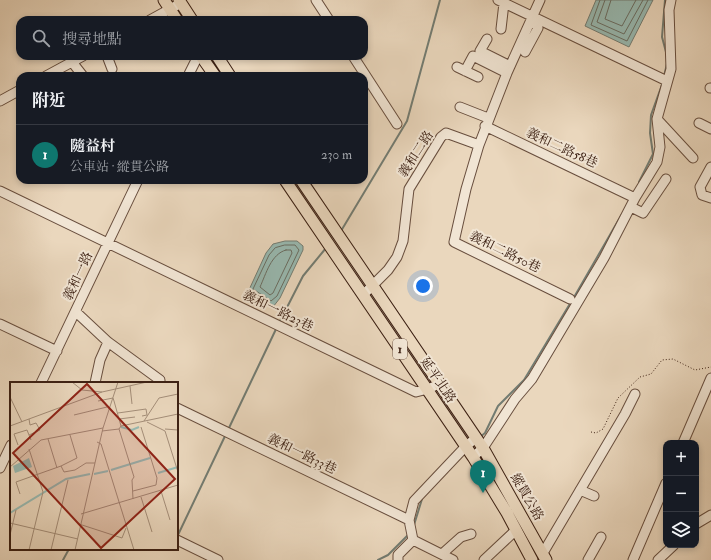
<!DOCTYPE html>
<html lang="zh-TW">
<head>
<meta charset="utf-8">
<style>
  :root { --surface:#171b24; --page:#20242c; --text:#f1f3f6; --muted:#9ea1a6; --line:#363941; --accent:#0f766e }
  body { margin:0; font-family:"IM FELL Double Pica","Noto Serif TC",serif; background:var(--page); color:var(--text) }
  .controls { position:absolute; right:12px; bottom:12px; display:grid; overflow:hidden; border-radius:8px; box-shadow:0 2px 6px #0003 }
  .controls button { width:36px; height:36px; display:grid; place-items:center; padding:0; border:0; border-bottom:1px solid var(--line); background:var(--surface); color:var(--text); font:20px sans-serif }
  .you { position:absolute; left:423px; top:286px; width:14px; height:14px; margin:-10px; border:3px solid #fff; border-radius:50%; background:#1a73e8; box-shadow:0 0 0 6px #1a73e833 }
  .badge { display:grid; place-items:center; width:26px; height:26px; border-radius:50%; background:var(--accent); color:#fff; font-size:13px; font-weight:700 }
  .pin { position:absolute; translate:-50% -33px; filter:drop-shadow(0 1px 2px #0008) }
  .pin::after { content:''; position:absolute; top:21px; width:14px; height:12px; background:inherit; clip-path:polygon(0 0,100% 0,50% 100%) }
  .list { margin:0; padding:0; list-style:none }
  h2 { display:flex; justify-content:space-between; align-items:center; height:52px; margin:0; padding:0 16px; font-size:17px }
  h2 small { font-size:13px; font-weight:400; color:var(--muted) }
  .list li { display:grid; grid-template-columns:26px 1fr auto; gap:12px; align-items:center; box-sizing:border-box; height:60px; padding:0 16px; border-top:1px solid var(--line) }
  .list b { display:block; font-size:15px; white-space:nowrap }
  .list p { margin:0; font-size:13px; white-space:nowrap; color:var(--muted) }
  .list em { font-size:13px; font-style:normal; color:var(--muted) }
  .icon { flex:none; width:22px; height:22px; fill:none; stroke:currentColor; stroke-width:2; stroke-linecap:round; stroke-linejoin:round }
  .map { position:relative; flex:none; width:711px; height:560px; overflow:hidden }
  .search { position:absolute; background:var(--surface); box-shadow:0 2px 6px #0003; left:16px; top:16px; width:352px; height:44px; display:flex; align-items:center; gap:10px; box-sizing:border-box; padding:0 14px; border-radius:12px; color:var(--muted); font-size:15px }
  .panel { position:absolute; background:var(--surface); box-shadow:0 2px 6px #0003; left:16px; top:72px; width:352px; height:112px; border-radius:12px }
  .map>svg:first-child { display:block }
  .water { fill:#98bab2; stroke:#737c72 }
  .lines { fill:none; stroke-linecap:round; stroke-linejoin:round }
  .shore { stroke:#6a6d62; stroke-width:1 }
  .stream { stroke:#737c72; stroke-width:2 }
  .minor-casing { stroke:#684e3e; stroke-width:11 }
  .major-casing { stroke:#3c2013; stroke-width:13 }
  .path { stroke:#3c2013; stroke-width:1; stroke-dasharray:1 2; stroke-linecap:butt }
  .minor { stroke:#f1e5d4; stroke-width:9 }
  .major { stroke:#ead7bd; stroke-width:11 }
  .labels { text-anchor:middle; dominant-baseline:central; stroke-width:4; stroke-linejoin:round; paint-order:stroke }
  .shield { fill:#f1e5d4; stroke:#725b4d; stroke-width:1 }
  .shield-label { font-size:12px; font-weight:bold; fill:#3c2013 }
  .street-label { font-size:13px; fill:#3c2013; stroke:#f1e5d4 }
  .inset-river { fill:none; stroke:#98bab2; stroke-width:2 }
  .inset-road { fill:none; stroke:#a48e79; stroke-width:1 }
  .view { fill:#8f2418; fill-opacity:0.15; stroke:#8f2418; stroke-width:2 }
  .inset-edge { fill:none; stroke:#3c2013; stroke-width:2 }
</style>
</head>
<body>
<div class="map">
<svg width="711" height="560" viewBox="0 0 711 560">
  <rect width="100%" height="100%" fill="#ead7bd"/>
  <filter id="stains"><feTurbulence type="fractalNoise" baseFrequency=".005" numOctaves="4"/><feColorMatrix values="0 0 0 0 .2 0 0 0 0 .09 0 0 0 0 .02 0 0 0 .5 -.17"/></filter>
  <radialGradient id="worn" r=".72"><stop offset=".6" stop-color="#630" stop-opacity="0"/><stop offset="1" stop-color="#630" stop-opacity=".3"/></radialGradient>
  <path class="water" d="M 596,0 L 653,0 L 629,47 L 585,26 Z
    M 285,241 L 297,241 L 303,246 L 303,250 L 280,298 L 273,307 L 248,292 L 266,253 L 273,244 Z"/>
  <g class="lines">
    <path class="shore" d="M 600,0 L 591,25 L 627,41 L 648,0
      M 605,0 L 597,22 L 624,34 L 643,0
      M 611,0 L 605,19 L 622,26 L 636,0
      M 285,245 L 295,245 L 299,250 L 277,296 L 271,301 L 253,289 L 269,255 L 275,248 Z
      M 286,250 L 291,250 L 292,253 L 273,293 L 270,295 L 260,287 C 266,274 271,254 286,250 Z"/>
    <path class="stream" d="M 665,0 L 662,37 L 666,52
      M 664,76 L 667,64
      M 639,182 L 653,154 L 650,133 L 651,115 L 663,82
      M 341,231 L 407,121 L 440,0
      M 573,299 L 622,214
      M 279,323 L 303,276 L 326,248
      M 228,430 L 277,327
      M 480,437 L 485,433 L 498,406 L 524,380 L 571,302
      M 414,525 L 422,499
      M 177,537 L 226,434
      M 63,560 L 69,549
      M 378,560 L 388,555 L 409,534"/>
    <g class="minor-casing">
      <path id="minor" d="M 316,0 L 329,20
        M 498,0 L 667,81
        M 150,20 L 181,3
        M 501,29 L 504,3
        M 487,39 L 480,51 L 510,66
        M 525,52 L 538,28 L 532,17
        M 107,56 L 112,69
        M 353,56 L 397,124
        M 72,62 L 83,76
        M 457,67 L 478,77
        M 465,71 L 473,56 L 507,73
        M 46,76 L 83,56
        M 188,76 L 198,56
        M 710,88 L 711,88
        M 0,101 L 20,90
        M 460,107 L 488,118
        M 657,119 L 693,158
        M 699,123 L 711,129
        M 485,126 L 635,198
        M 479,145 L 466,189 L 454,242 L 570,299
        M 711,167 L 700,187 L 702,195 L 711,198
        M 0,191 L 416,392 L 428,389 L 439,384
        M 631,207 L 643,213 L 666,179
        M 363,295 L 388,270 L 397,257 L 403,241 L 409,189 L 441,137 L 446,133 L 479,145 L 507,73 L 540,0
        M 76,312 L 108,342 L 160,380 L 160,383
        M 0,324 L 57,351
        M 41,383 L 138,180
        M 95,383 L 100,360 L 108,342
        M 177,408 L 409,520 L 413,540 L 453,560
        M 683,443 L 711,378
        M 473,457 L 483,448 L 515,399 L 532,379 L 604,258 L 635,198 L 657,162 L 660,147 L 657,119 L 671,69 L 669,10 L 671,0
        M 0,468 L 11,445
        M 580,490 L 594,496
        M 409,520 L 414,501 L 466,446 L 476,438
        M 696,524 L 711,515
        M 177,540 L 218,560
        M 543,553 L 625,414 L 635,394
        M 442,554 L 461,537 L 471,534
        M 398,560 L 398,555 L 413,540
        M 484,560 L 516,530
        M 588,560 L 601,537
        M 633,560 L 666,483
        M 658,560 L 674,545"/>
    </g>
    <g class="major-casing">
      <path id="major" d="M 164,0 L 177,20
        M 179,0 L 192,20
        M 201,56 L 215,76
        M 217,56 L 230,76
        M 285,180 L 473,457 L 507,513 L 532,560
        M 301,180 L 483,448 L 546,560"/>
    </g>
    <path class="path" d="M 591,432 L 596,433 L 603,429 L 618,398 L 640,377 L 651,374 L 662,360 L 673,359 L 695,370 L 711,367"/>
    <use href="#minor" class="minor"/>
    <use href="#major" class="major"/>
  </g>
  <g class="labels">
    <rect class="shield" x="393" y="339" width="14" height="20" rx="3"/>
    <g class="shield-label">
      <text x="400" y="349">1</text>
    </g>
    <g class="street-label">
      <text transform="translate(562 148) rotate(25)">義和二路58巷</text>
      <text transform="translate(416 154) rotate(-57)">義和二路</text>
      <text transform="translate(505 252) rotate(26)">義和二路50巷</text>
      <text transform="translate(78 276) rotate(-65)">義和一路</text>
      <text transform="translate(278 311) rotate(26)">義和一路23巷</text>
      <text transform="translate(438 380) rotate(56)">延平北路</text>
      <text transform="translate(302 454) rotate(26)">義和一路33巷</text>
      <text transform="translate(527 497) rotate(60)">縱貫公路</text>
    </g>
  </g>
  <g transform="translate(10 382)">
    <rect width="168" height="168" fill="#ead7bd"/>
    <path d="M 19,76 L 22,85 L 5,91 L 3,84 Z" fill="#98bab2"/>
    <path class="inset-river" d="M 111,45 L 122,48 L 129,45M 101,88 L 140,76M 148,91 L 168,85M 84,92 L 98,89M 0,131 L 56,97 L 80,92"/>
    <path class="inset-road" d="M 62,0 L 72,8 L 92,10M 120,4 L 122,22M 0,15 L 12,40M 88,19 L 103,16 L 104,19 L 111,44 L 109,47 L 124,95 L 122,98 L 123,117M 108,31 L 136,27 L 137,33 L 132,34M 64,33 L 97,25M 19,37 L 20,43 L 26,41 L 30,48 L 19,53M 109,37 L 125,35M 134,39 L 149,16 L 168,12M 137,40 L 155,49M 0,44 L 92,10 L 137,0M 111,44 L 168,32M 155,47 L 168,48M 92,49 L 109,47M 155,49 L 168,90M 38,57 L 47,86M 87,60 L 91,62 L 124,168M 8,63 L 4,52 L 17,48 L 21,58M 51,84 L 67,76 L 60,53M 0,85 L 31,58 L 93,46M 123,109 L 146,103 L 147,96 L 131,45M 151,109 L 160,138M 10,112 L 6,100 L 51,84 L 54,90 L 65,88 L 76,81 L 85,81M 131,115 L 142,150M 71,132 L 168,103M 0,141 L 68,157M 69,142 L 112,156 L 116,146M 0,153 L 6,128M 19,168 L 33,110 L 19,67M 41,168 L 58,98M 65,168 L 93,46 L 108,0"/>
    <path class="view" d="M 77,2 L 165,97 L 91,166 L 3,71 Z"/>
    <rect width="168" height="168" class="inset-edge"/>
  </g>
  <rect width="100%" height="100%" filter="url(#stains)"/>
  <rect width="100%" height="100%" fill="url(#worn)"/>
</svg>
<div class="controls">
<button>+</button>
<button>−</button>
<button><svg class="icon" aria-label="layers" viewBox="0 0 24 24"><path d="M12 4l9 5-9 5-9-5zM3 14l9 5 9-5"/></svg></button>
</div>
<div class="you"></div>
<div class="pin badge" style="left:483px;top:493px">1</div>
<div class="search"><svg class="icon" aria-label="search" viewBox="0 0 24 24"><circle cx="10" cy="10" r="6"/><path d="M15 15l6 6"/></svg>搜尋地點</div>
<section class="panel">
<h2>附近<small></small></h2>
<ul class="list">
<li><span class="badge">1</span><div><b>隨益村</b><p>公車站 · 縱貫公路</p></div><em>230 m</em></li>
</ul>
</section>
</div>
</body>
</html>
